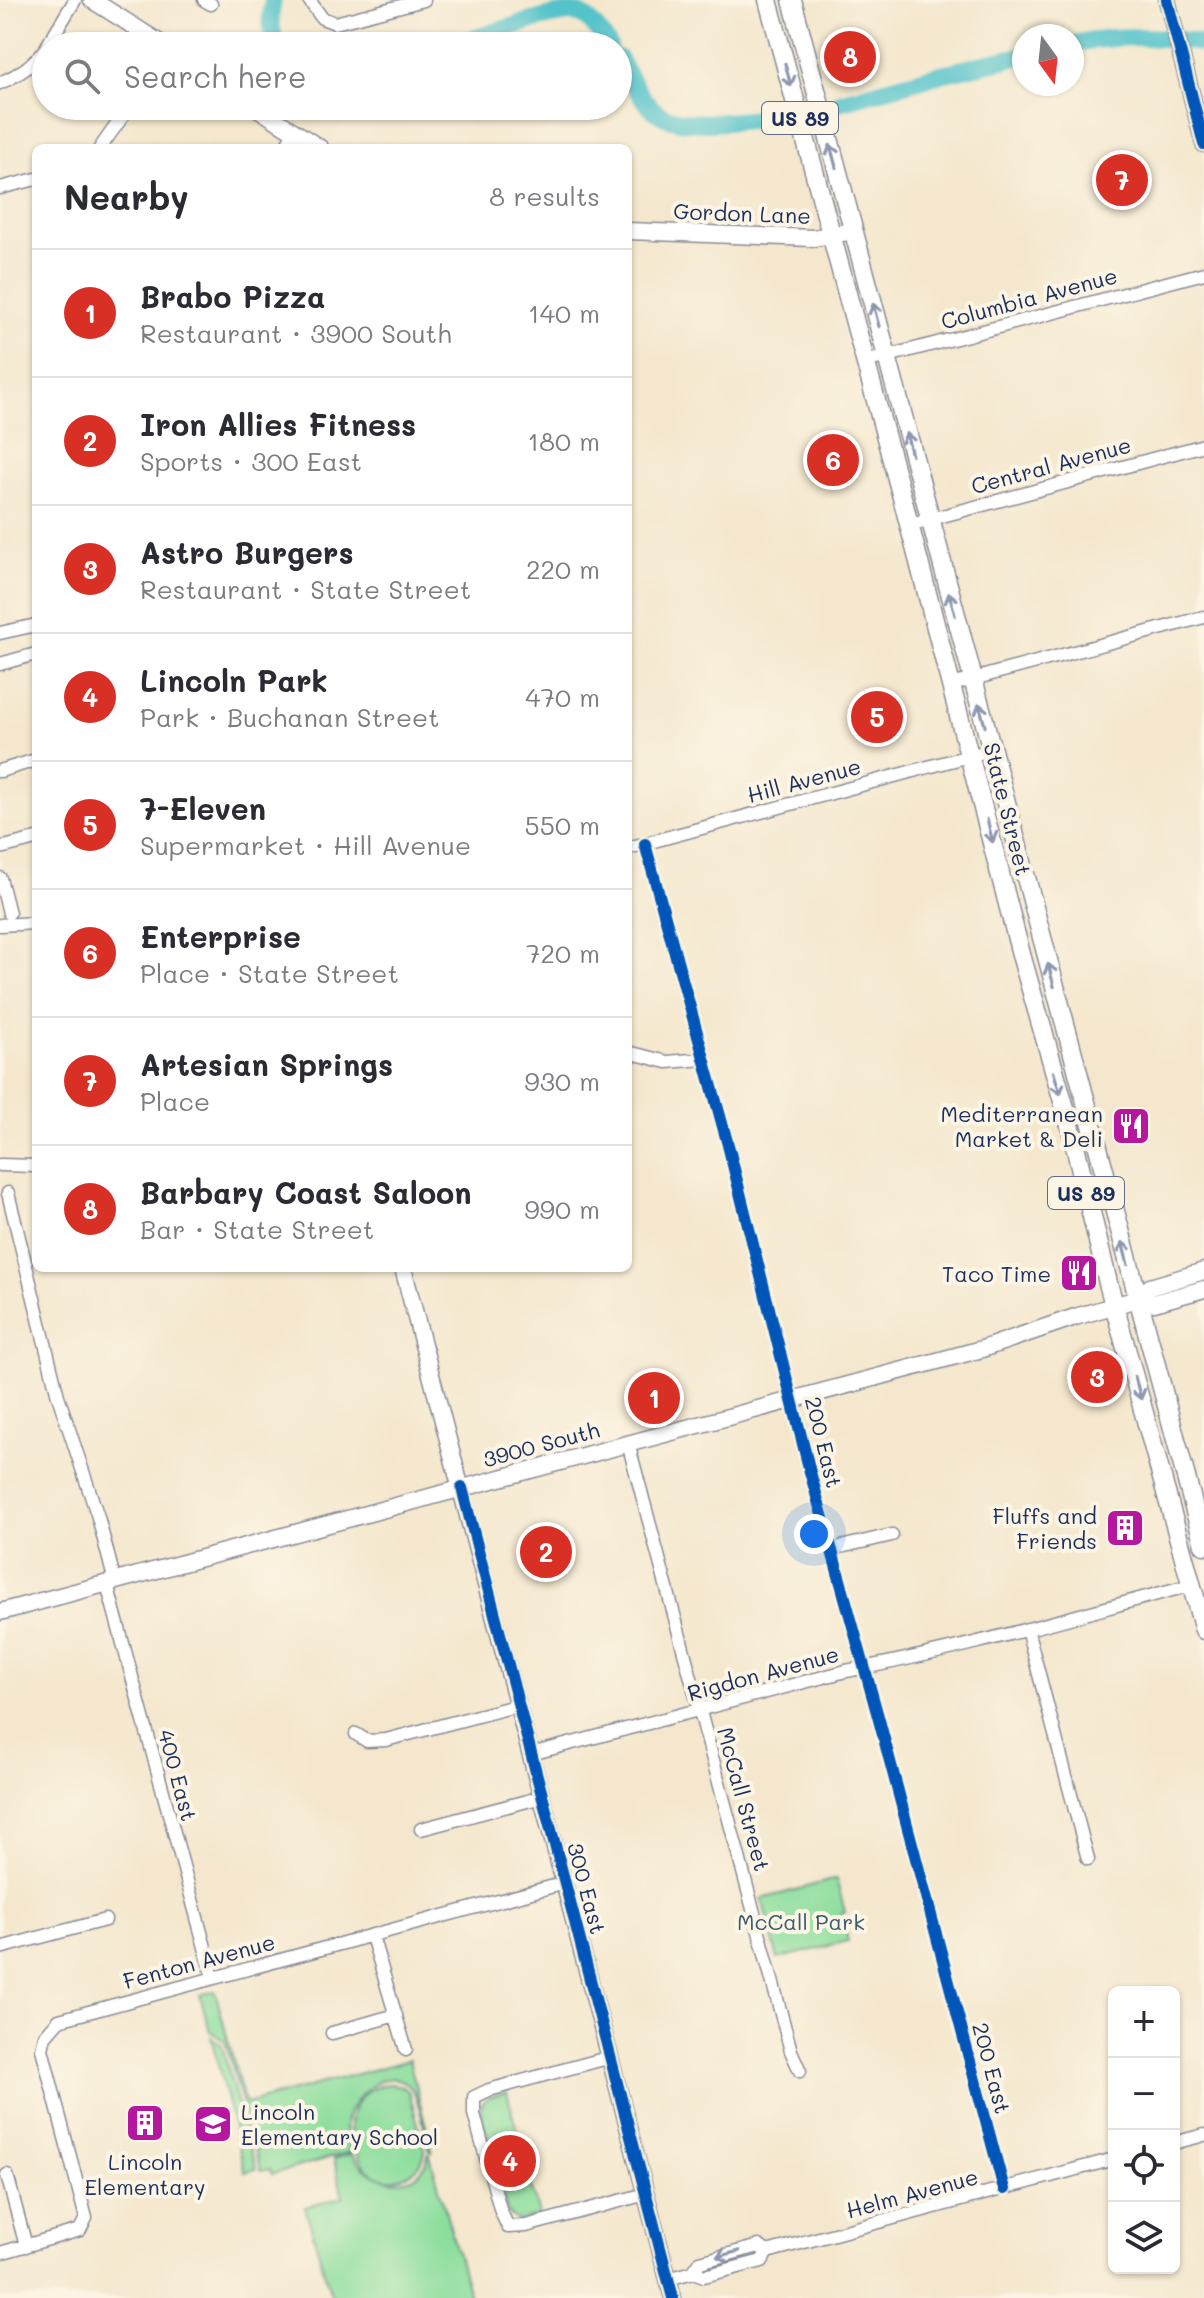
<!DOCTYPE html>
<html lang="en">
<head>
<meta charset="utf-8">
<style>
  :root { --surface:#fff; --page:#f7f7f7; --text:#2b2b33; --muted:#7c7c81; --line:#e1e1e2; --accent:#d93025 }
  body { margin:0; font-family:Mali,sans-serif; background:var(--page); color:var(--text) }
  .controls { position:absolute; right:24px; bottom:24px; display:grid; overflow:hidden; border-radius:12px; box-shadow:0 2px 6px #0004 }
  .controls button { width:72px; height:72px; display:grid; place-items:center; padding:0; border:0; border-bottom:2px solid var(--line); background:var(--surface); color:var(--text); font:40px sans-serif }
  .compass { position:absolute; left:1012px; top:24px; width:72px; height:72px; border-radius:50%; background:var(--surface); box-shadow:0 2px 6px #0004; rotate:165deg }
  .you { position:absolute; left:814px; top:1534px; width:28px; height:28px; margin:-20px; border:6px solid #fff; border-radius:50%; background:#1a73e8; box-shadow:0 0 0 12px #1a73e833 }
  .badge { display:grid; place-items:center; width:52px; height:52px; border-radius:50%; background:var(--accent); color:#fff; font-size:26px; font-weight:700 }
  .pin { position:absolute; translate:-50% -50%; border:4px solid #fff; box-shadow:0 2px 8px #0006 }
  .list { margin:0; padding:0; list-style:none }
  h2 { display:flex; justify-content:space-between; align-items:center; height:104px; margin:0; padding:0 32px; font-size:34px }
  h2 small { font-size:26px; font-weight:400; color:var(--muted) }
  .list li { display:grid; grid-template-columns:52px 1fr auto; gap:24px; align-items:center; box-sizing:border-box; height:128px; padding:0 32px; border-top:2px solid var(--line) }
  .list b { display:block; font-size:30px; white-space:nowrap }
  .list p { margin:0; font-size:26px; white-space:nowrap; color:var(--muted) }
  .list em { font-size:26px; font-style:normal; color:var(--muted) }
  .icon { flex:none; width:44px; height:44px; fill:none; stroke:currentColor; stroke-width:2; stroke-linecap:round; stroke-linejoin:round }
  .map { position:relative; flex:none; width:1204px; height:2298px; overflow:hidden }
  .search { position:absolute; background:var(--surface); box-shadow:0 2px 6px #0004; left:32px; top:32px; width:600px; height:88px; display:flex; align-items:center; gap:20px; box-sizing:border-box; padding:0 28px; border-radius:44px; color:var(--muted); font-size:30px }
  .panel { position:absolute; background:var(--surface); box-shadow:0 2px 6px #0004; left:32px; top:144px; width:600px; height:1128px; border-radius:12px }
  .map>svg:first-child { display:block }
  .green { fill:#8dde9d; stroke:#54867e; stroke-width:2 }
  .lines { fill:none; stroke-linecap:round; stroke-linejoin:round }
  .river { stroke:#55c3ca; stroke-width:18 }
  .street-casing { stroke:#888b96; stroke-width:15 }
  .secondary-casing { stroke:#888b96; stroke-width:19 }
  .primary-casing { stroke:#888b96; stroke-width:21 }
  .street { stroke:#fff; stroke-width:12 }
  .secondary { stroke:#fff; stroke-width:16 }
  .primary { stroke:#fff; stroke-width:18 }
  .cycleway-casing { stroke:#fcf5e5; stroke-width:17 }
  .cycleway { stroke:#0057b8; stroke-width:12 }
  .oneway { stroke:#8d97ae }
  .labels { text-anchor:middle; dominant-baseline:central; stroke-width:8; stroke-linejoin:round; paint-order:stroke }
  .shield { fill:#fcf5e5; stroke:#5e6a86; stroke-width:2 }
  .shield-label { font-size:20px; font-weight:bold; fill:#1b2f5e }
  .street-label { font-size:22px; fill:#1b2f5e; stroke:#fcf5e5 }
  .poi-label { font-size:22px; fill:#1b2f5e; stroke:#fcf5e5; text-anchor:end }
  .park-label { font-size:22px; fill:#385b6e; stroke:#fcf5e5 }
</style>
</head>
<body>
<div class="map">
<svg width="1204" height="2298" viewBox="0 0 1204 2298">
  <rect width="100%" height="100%" fill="#fcf5e5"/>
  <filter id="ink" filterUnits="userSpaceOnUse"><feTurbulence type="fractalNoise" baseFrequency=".0125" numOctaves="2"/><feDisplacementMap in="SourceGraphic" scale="16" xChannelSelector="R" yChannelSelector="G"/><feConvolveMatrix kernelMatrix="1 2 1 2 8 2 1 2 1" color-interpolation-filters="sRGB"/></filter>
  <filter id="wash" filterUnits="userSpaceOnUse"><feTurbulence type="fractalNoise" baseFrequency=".006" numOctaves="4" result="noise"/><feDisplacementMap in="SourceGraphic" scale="32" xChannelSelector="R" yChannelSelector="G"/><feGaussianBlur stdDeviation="1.8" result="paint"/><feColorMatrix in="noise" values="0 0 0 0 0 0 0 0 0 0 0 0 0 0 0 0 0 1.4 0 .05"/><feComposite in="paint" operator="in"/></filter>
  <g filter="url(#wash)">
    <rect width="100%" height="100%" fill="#f4e7cd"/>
    <path class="green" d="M 836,1879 L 845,1912 L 841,1913 L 848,1941 L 778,1959 L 762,1899 Z
      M 215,1991 L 245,2104 L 409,2060 L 433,2153 L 429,2148 C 425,2134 420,2099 411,2088 C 388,2061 351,2098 346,2121 C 344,2132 347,2142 350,2152 L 272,2174 L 270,2169 L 261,2171 L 225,2041 L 210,2031 L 200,1995 Z
      M 211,2037 L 221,2044 L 256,2169 L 245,2172 Z
      M 391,2084 L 402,2086 L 409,2092 L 425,2150 C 424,2161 417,2170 407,2175 C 353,2201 320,2090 391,2084 Z
      M 507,2092 L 539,2215 L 518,2221 L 508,2214 L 480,2108 C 483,2096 497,2095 507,2092 Z
      M 429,2152 L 470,2298 L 332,2298 L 305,2207 L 343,2197 L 334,2159 L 351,2154 C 370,2183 422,2197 429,2152 Z"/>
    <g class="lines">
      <path class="river" d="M 273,0 C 269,17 270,30 278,46
        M 1072,44 C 1115,35 1161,35 1204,44
        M 451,46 C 474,39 561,8 579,14 C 592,19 601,35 609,46
        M 618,58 C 629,76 641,102 658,113 C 684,131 749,119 780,117
        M 839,102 L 941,74 L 1024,55"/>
    </g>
  </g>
  <g filter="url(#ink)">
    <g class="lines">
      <g class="street-casing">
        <path id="street" d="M 204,0 L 211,4
          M 309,0 L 322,18 L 335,23 L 424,0
          M 47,46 L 75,0
          M 0,83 C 20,74 33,65 46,48
          M 100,148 L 130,106
          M 0,188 L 36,179
          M 865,362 L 1204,273
          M 909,525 L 1204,445
          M 0,633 L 36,625
          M 0,664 L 36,654
          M 951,685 L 1204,617
          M 0,771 L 36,760
          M 645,844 L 728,1145 L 810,1472 L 879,1720 L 1004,2189
          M 0,848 L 36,839
          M 628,848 L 991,750
          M 0,878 L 9,913
          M 0,925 L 36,923
          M 628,1052 L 667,1062 L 704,1059
          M 0,1165 L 36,1166
          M 8,1193 L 58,1396 L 98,1517 L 115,1582
          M 628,1443 L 791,2051 L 800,2071
          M 832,1549 L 892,1535
          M 107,1584 L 213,1977
          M 1027,1629 L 1088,1859
          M 356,1734 L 367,1741 L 386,1740 L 519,1705
          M 531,1754 L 846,1671 C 963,1650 1077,1615 1191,1585
          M 421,1829 L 542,1797
          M 372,1936 L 406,2050
          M 0,1948 L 105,1920
          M 332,2033 L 396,2015
          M 611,2057 L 489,2090 L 474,2097 L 474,2114 L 501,2212 L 508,2227 L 526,2226 L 646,2194
          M 1174,2143 L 1204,2135
          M 7,2175 L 26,2246
          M 0,2253 L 80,2230 L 86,2218 L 42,2049 L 45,2036 L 59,2020 L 565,1883
          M 693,2272 L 700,2262 L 759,2246 L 767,2252
          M 668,2279 L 693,2272 L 704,2276 L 762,2261 L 767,2252 L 1114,2159"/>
      </g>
      <g class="secondary-casing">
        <path id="secondary" d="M 92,0 L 165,46
          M 1167,0 L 1204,144
          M 254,106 L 320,148
          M 287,148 L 296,133
          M 628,231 L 813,238 L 853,231
          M 403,1268 L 673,2298
          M 1137,1299 L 1154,1303 L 1204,1289
          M 0,1612 L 982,1349 L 1075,1317 L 1137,1299 L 1150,1287 L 1204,1271"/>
      </g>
      <g class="primary-casing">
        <path id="primary" d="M 768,0 L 903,501 L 1022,958 L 1071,1129 L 1108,1283 L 1204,1630
          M 792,0 L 1204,1545"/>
      </g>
      <use href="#street" class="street"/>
      <use href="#secondary" class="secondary"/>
      <use href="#primary" class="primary"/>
      <g class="cycleway-casing">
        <path id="cycleway" d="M 1167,0 L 1204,144
          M 645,844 L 728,1145 L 810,1472 L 879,1720 L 1004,2189
          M 462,1488 L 673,2298"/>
      </g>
      <use href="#cycleway" class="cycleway"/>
    </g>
    <defs><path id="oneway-shaft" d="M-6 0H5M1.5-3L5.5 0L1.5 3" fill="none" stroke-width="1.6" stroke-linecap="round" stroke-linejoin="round" transform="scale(2)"/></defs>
    <g class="oneway">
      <use href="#oneway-shaft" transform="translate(788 75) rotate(75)"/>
      <use href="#oneway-shaft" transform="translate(833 156) rotate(-105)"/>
      <use href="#oneway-shaft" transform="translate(876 315) rotate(-105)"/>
      <use href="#oneway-shaft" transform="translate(909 444) rotate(-104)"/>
      <use href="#oneway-shaft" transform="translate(952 604) rotate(-105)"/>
      <use href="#oneway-shaft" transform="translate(982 715) rotate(-105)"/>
      <use href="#oneway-shaft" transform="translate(990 831) rotate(76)"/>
      <use href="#oneway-shaft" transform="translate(1051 975) rotate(-105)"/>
      <use href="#oneway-shaft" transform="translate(1057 1083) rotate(73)"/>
      <use href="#oneway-shaft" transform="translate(1125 1253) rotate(-104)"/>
      <use href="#oneway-shaft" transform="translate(1138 1388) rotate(75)"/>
      <use href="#oneway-shaft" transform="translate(728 2254) rotate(165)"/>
    </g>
  </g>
  <defs>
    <g id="restaurant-square" transform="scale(2)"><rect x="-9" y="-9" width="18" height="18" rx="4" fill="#b5179e" stroke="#fcf5e5"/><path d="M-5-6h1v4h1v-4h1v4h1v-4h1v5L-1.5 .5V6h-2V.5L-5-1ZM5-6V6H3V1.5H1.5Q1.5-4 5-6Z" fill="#fff"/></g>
    <g id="building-square" transform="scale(2)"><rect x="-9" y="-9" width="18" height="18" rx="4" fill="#b5179e" stroke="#fcf5e5"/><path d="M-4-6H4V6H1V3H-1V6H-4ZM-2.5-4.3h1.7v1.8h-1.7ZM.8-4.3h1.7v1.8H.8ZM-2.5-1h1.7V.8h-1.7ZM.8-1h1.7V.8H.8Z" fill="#fff"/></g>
    <g id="school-square" transform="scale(2)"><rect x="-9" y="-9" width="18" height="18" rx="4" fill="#b5179e" stroke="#fcf5e5"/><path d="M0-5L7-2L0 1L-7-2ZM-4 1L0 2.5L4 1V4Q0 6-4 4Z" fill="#fff"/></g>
  </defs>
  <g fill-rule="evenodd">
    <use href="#restaurant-square" x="1131" y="1126"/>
    <use href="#restaurant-square" x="1079" y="1273"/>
    <use href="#building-square" x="1125" y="1528"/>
    <use href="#building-square" x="145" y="2123"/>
    <use href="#school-square" x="213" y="2124"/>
  </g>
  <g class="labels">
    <g class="shield">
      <rect x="762" y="102" width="76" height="32" rx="6"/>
      <rect x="1048" y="1177" width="76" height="32" rx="6"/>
    </g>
    <g class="shield-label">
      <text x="800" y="118">US 89</text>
      <text x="1086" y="1193">US 89</text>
    </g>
    <g class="street-label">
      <text transform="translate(742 213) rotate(2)">Gordon Lane</text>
      <text transform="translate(1029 298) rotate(-15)">Columbia Avenue</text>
      <text transform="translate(1051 465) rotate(-15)">Central Avenue</text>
      <text transform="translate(804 780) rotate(-15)">Hill Avenue</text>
      <text transform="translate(1008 809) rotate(76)">State Street</text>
      <text transform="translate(824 1442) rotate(76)">200 East</text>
      <text transform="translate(541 1444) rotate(-15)">3900 South</text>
      <text transform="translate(763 1673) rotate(-15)">Rigdon Avenue</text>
      <text transform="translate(178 1775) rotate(75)">400 East</text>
      <text transform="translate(744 1799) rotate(75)">McCall Street</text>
      <text transform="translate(587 1888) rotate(75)">300 East</text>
      <text transform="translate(199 1961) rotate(-15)">Fenton Avenue</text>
      <text transform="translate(992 2068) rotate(75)">200 East</text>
      <text transform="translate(912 2193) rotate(-15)">Helm Avenue</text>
    </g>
    <g class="poi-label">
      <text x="1103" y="1113">Mediterranean<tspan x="1103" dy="25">Market &amp; Deli</tspan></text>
      <text x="1051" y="1273">Taco Time</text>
      <text x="1097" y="1515">Fluffs and<tspan x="1097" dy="25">Friends</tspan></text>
      <text x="241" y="2111" text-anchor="start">Lincoln<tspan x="241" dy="25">Elementary School</tspan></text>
      <text x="145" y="2161" text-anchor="middle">Lincoln<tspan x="145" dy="25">Elementary</tspan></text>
    </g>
    <g class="park-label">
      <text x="801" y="1921">McCall Park</text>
    </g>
  </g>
</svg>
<div class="controls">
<button>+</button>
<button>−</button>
<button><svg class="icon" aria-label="locate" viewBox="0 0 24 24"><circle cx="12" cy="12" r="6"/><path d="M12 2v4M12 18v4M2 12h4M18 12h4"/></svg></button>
<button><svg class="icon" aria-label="layers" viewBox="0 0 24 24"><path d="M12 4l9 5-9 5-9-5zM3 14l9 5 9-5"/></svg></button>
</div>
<svg class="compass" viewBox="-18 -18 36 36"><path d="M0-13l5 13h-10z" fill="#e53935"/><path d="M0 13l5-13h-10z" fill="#7c7c81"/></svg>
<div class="you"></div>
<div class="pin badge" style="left:654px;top:1398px">1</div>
<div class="pin badge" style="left:546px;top:1552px">2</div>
<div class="pin badge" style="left:1097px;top:1377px">3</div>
<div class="pin badge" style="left:510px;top:2161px">4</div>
<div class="pin badge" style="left:877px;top:717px">5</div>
<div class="pin badge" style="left:833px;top:460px">6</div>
<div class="pin badge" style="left:1122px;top:180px">7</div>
<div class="pin badge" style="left:850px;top:57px">8</div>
<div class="search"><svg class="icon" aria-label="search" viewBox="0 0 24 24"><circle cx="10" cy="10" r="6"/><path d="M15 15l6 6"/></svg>Search here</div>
<section class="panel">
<h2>Nearby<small>8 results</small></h2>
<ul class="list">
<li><span class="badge">1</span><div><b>Brabo Pizza</b><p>Restaurant · 3900 South</p></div><em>140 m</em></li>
<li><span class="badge">2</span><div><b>Iron Allies Fitness</b><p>Sports · 300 East</p></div><em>180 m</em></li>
<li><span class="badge">3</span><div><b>Astro Burgers</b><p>Restaurant · State Street</p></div><em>220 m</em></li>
<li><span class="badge">4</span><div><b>Lincoln Park</b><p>Park · Buchanan Street</p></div><em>470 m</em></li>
<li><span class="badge">5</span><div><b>7-Eleven</b><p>Supermarket · Hill Avenue</p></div><em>550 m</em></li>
<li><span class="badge">6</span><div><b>Enterprise</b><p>Place · State Street</p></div><em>720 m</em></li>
<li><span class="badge">7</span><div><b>Artesian Springs</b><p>Place</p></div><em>930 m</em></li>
<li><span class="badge">8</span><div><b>Barbary Coast Saloon</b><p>Bar · State Street</p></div><em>990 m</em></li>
</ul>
</section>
</div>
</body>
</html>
